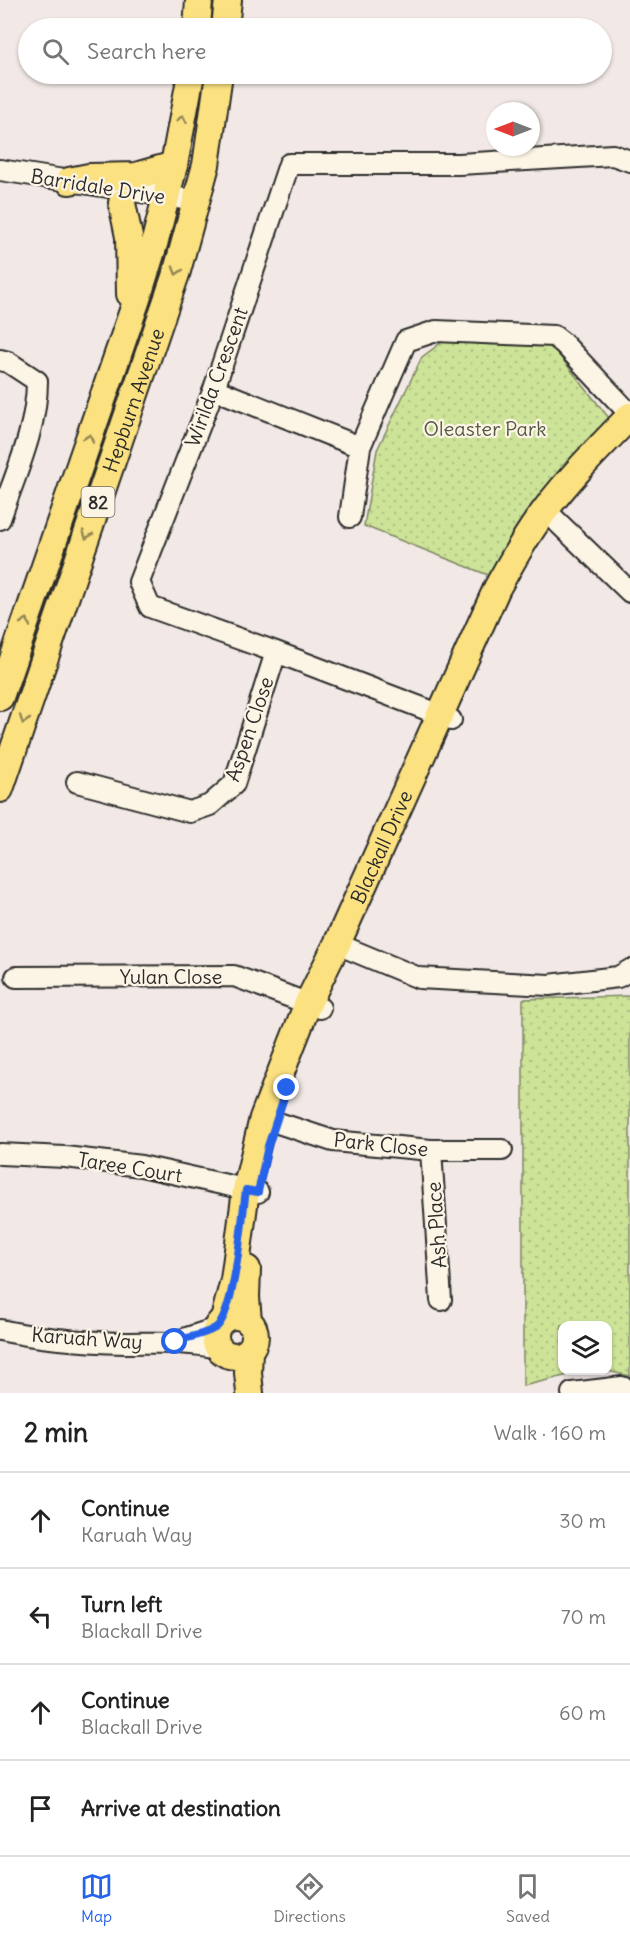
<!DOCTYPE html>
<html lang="en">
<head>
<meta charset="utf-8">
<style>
  :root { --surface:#fff; --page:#f2f2f2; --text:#222; --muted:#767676; --line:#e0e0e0; --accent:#2563eb }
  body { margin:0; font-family:Delius,sans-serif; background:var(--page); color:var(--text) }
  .controls { position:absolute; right:18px; bottom:18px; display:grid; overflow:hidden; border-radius:12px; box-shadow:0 2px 4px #0004 }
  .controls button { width:54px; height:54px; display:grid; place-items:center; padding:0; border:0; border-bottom:2px solid var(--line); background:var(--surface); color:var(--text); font:30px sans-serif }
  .compass { position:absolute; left:486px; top:102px; width:54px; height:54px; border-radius:50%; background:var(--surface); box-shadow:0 2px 4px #0004; rotate:270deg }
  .stop { position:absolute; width:18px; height:18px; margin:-14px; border:4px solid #2563eb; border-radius:50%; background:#fff }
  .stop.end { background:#2563eb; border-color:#fff; box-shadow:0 2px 6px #0008 }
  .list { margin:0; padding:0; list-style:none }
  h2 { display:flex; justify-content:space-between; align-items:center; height:78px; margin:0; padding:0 24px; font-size:26px }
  h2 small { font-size:20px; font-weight:400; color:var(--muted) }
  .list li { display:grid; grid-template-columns:39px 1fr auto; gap:18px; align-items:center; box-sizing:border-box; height:96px; padding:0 24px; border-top:2px solid var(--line) }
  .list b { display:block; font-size:22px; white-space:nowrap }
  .list p { margin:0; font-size:20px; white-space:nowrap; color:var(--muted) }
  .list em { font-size:20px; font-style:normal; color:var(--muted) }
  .icon { flex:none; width:33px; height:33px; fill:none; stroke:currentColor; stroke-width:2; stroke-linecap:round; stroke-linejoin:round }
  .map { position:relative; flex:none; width:630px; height:1393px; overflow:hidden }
  .search { position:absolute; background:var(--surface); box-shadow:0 2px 4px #0004; left:18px; right:18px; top:18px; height:66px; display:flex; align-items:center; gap:15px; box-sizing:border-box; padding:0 21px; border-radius:33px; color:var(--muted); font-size:22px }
  .sheet { height:462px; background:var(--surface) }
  nav { display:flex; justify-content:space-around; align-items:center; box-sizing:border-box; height:84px; border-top:2px solid var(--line); background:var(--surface); font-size:16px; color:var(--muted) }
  nav a { display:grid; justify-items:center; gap:3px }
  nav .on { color:var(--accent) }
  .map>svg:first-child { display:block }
  .park { fill:url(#park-dots); stroke:#7c8762; stroke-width:1.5 }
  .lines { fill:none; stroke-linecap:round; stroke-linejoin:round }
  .minor-casing { stroke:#2b2b2b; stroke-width:24 }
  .major-casing { stroke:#2b2b2b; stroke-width:30 }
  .minor { stroke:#fcf5e5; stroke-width:20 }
  .major { stroke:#fbe180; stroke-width:26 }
  .oneway { stroke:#938656 }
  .route { stroke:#2563eb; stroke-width:8 }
  .labels { text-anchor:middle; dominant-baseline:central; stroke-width:4.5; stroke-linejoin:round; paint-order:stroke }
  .shield { fill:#fcf5e5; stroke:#6a6863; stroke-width:1.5 }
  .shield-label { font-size:18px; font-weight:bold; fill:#2b2b2b }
  .street-label { font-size:20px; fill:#2b2b2b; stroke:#fcf5e5 }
  .park-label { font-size:20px; fill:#545946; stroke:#fcf5e5 }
</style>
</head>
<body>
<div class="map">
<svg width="630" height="1393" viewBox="0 0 630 1393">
  <defs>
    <pattern id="park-dots" width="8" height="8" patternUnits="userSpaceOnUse" patternTransform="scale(1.5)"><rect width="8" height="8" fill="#cde398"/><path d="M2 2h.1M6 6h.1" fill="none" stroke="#b0c383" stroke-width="1.8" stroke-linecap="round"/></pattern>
  </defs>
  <rect width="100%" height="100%" fill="#f2e9e6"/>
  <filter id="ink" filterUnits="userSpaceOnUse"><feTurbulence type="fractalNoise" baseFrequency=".0167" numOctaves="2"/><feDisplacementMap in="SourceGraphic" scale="12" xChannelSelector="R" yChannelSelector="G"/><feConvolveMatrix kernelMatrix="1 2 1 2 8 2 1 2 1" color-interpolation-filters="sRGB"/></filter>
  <g filter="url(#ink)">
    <path class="park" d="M 450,336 L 548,341 L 609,418 L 545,492 L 488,575 L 364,526 L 377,450 L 422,357 Z
      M 630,996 L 630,1376 L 607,1371 L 608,1326 L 562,1326 L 562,1370 L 585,1371 L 523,1386 L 523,999 Z"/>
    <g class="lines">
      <g class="minor-casing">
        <path id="minor" d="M 0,170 L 197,201
          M 0,360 L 8,362 L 37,381 C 37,429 15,475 0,519
          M 214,389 L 360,447
          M 545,510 L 630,592
          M 350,517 L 360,447 L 406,341 L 436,331 L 554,336 L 563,343 L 630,414
          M 451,720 L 441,715 L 276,652 L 150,607 L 139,582 L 214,389 L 289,164 L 459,164 L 613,155 L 630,161
          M 77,782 L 190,812 L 210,805 L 234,784 L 276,652
          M 337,944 L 419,978 L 549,985 L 618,977 L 630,970
          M 16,977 L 234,976 L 320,1008
          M 263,1118 L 333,1141 L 431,1150 L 502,1150
          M 431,1150 L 441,1300
          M 0,1154 L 65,1157 L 141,1166 L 258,1192
          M 0,1330 C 41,1339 83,1342 126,1343 C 158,1343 187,1341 219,1348
          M 181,1340 L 217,1328
          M 572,1393 L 622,1387 L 630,1390"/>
      </g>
      <g class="major-casing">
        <g id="major">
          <path d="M 197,28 L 199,0"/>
          <path d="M 225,28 L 228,0"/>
          <path d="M 69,181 L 89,177 L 136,176 L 174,165"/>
          <path d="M 122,203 L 129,237 L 130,294"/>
          <path d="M 0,697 L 137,299 L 155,241 L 174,165 L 191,74"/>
          <path id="s1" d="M 0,789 L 177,271 L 206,165 L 219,74"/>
          <path d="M 247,1269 L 246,1297 L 248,1321"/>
          <circle cx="235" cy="1336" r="20"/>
          <path id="s2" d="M 224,1319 L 234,1280 L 246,1190 L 263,1118 L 308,1003 L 337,944 L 497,588 C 512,561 527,534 546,509 C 571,476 601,446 630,416"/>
          <path d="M 249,1351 L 248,1373 L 250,1393"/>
        </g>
      </g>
      <use href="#minor" class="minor"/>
      <use href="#major" class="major"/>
    </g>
    <defs><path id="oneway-chevron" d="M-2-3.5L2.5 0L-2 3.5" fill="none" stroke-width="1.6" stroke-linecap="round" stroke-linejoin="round" transform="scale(1.5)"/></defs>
    <g class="oneway">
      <use href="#oneway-chevron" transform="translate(182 119) rotate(-80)"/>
      <use href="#oneway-chevron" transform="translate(177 271) rotate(107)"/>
      <use href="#oneway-chevron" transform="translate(89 438) rotate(-71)"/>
      <use href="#oneway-chevron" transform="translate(87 535) rotate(109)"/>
      <use href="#oneway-chevron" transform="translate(26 622) rotate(-71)"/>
      <use href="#oneway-chevron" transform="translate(24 720) rotate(109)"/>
    </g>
  </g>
  <g class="lines" filter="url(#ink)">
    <path class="route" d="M 175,1342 C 188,1337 204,1335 215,1328 C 235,1317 242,1216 246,1190 L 258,1192 L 268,1146 L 287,1088"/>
  </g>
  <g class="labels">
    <rect class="shield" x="81.5" y="487" width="33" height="30" rx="4.5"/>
    <g class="shield-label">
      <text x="98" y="502">82</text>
    </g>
    <g class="street-label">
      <text transform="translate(98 186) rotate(9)">Barridale Drive</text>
      <text transform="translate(216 377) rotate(-70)">Wirilda Crescent</text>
      <text stroke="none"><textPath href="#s1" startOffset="411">Hepburn Avenue</textPath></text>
      <text transform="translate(249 729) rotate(-71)">Aspen Close</text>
      <text stroke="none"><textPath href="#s2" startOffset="501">Blackall Drive</textPath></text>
      <text x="171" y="976">Yulan Close</text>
      <text transform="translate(381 1144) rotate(6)">Park Close</text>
      <text transform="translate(130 1167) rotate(9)">Taree Court</text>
      <text transform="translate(436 1225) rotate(-94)">Ash Place</text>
      <text transform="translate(87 1338) rotate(4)">Karuah Way</text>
    </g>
    <g class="park-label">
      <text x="485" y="428">Oleaster Park</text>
    </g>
  </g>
</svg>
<div class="controls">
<button><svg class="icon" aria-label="layers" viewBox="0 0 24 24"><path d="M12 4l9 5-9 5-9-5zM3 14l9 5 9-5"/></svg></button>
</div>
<svg class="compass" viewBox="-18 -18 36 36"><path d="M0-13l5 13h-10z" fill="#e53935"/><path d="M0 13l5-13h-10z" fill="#767676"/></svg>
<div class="stop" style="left:175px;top:1342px"></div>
<div class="stop end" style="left:287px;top:1088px"></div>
<div class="search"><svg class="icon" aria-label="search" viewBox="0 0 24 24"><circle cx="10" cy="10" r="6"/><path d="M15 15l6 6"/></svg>Search here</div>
</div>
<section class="sheet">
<h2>2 min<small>Walk · 160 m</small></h2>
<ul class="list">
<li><svg class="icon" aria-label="ahead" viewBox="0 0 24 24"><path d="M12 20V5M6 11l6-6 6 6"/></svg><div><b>Continue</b><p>Karuah Way</p></div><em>30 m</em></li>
<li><svg class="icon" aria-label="left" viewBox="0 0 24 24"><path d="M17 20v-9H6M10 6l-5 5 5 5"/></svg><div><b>Turn left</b><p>Blackall Drive</p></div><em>70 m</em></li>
<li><svg class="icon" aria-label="ahead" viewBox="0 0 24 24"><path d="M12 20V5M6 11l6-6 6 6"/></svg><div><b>Continue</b><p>Blackall Drive</p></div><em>60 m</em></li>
<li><svg class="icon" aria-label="arrive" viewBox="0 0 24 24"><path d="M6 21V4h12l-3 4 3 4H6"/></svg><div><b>Arrive at destination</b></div></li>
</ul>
</section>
<nav>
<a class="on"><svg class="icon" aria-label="map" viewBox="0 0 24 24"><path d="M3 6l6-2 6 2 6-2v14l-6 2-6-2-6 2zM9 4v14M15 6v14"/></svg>Map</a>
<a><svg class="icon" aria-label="directions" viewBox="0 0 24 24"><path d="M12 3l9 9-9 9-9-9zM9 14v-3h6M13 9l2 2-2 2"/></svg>Directions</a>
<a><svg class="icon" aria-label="saved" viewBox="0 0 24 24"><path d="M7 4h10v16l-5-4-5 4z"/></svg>Saved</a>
</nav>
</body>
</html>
